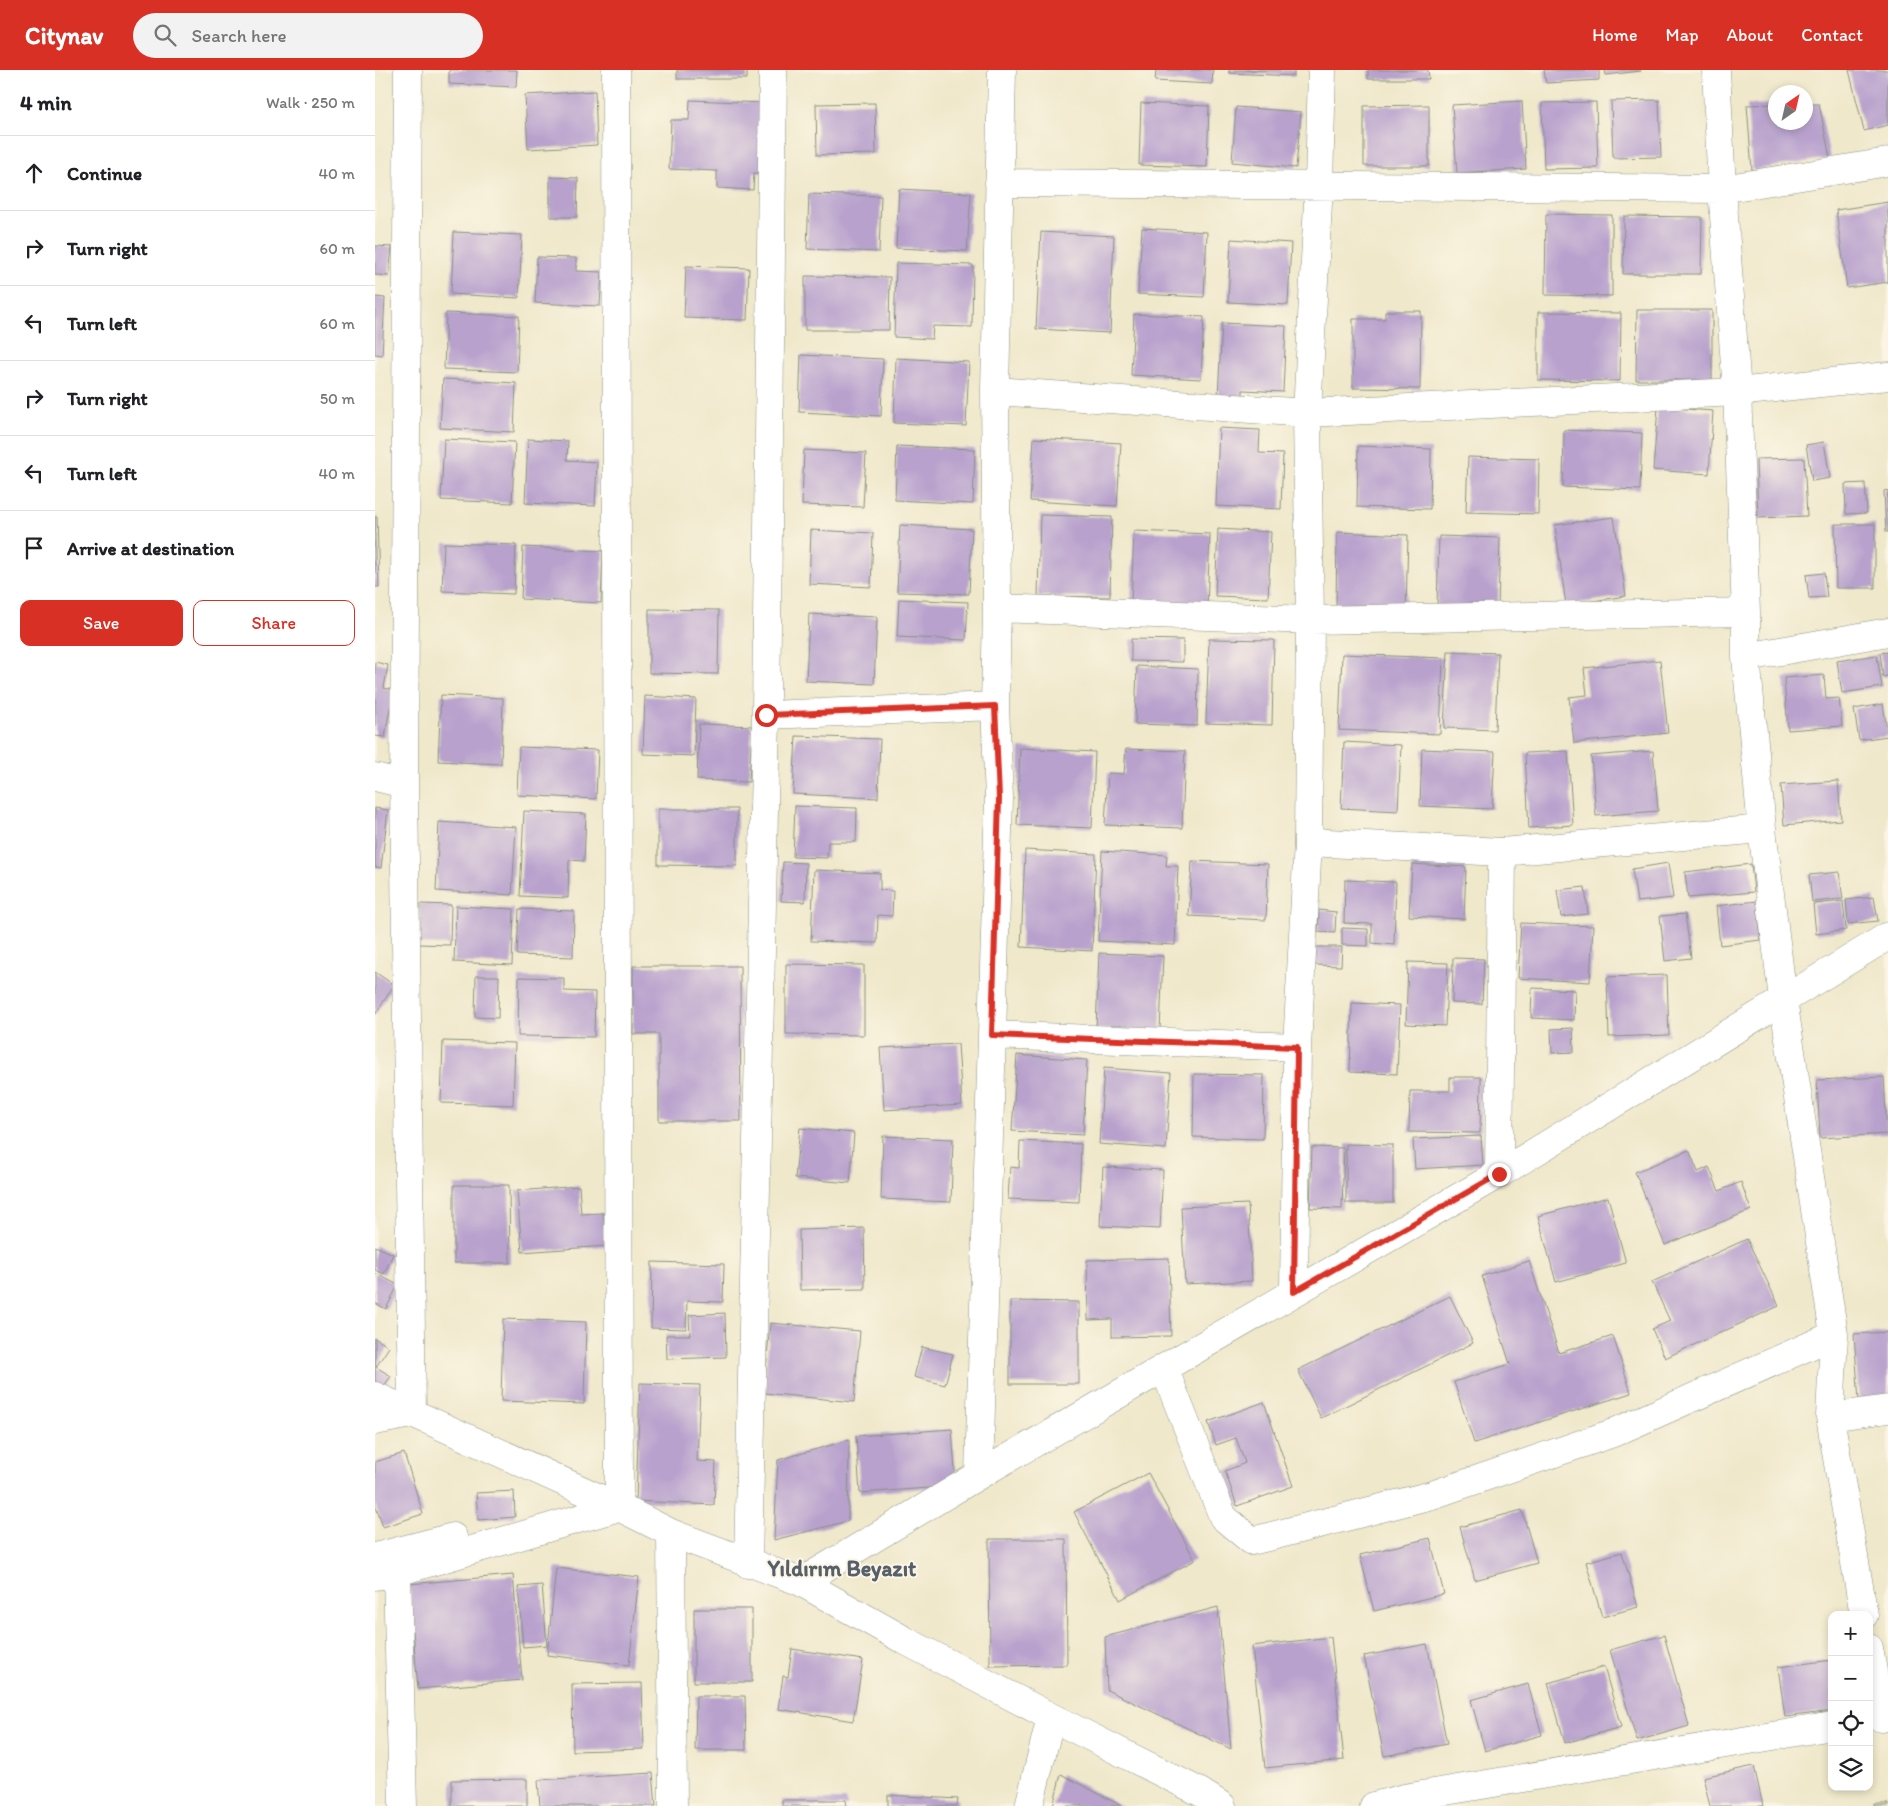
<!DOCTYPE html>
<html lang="en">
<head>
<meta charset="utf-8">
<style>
  :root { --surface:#fff; --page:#f2f2f2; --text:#202124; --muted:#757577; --line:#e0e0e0; --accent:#d93025 }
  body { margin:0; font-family:Itim,sans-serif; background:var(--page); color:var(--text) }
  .controls { position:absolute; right:15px; bottom:15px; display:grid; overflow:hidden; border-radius:10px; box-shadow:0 2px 8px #0003 }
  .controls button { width:45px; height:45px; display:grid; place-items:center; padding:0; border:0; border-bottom:1px solid var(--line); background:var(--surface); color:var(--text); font:25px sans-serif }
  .compass { position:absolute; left:1393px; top:15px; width:45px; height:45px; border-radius:50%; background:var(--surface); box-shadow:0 2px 8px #0003; rotate:34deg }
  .stop { position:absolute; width:15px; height:15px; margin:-11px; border:4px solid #d93025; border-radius:50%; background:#fff }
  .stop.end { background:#d93025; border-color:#fff; box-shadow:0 1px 5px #0008 }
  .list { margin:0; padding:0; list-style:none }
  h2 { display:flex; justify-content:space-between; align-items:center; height:65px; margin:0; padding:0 20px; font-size:21px }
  h2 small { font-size:16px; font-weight:400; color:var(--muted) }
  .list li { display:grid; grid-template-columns:32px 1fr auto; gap:15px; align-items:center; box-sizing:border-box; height:75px; padding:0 20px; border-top:1px solid var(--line) }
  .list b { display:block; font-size:19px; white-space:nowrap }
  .list em { font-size:16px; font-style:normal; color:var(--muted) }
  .actions { display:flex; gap:10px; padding:15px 20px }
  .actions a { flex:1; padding:11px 0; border:1px solid var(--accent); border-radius:10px; text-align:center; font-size:18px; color:var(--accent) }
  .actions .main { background:var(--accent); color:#fff }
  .icon { flex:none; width:28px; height:28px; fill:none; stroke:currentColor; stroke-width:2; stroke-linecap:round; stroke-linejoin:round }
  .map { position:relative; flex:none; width:1513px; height:1736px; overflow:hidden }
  header { display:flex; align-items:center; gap:30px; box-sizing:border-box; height:70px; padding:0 25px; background:var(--accent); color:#fff }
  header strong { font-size:24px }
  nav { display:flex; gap:28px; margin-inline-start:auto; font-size:18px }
  .search { width:350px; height:45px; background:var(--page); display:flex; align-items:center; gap:12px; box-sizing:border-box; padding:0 18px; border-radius:28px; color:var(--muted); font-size:19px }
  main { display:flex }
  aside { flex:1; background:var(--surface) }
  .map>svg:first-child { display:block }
  .building { fill:#b8a1cd }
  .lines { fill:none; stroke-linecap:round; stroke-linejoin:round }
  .minor-casing { stroke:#879280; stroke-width:29 }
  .minor { stroke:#fff; stroke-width:28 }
  .route { stroke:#d93025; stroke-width:6 }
  .labels { text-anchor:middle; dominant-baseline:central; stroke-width:4; stroke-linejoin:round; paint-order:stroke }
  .district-label { font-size:22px; font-weight:bold; fill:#55606a; stroke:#fcf5e5 }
</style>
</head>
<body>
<header>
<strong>Citynav</strong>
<div class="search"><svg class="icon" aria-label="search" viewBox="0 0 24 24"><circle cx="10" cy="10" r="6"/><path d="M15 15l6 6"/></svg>Search here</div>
<nav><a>Home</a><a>Map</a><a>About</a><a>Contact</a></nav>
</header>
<main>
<aside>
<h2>4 min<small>Walk · 250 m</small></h2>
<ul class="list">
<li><svg class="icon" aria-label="ahead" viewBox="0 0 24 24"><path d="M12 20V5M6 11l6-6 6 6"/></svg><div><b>Continue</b></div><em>40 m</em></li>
<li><svg class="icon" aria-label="right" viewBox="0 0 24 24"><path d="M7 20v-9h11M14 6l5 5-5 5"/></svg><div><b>Turn right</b></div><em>60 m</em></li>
<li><svg class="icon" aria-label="left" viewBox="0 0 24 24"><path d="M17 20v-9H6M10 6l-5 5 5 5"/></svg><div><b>Turn left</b></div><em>60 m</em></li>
<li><svg class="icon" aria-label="right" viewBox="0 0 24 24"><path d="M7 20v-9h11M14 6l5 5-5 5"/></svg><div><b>Turn right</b></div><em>50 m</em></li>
<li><svg class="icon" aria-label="left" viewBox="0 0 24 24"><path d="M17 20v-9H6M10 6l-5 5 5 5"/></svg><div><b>Turn left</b></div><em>40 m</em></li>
<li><svg class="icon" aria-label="arrive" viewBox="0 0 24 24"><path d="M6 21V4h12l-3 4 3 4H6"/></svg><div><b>Arrive at destination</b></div></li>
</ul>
<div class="actions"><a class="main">Save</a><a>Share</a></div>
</aside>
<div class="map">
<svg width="1513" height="1736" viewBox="0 0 1513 1736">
  <rect width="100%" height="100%" fill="#fcf5e5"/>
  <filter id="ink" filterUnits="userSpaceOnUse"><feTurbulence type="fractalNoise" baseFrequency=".02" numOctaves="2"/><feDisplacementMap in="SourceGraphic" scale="10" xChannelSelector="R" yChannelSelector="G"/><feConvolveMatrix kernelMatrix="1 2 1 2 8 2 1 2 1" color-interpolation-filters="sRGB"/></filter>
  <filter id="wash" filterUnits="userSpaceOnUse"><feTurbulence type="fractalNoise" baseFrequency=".0096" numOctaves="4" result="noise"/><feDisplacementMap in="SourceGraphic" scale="20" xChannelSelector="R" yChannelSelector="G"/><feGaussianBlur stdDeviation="1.12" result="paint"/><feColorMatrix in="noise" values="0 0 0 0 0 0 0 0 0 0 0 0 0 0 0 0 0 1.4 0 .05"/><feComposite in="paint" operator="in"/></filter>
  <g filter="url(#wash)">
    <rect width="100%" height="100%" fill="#efe8cb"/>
    <g id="blocks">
      <path class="building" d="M 74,0 L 142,0 L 141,17 L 74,14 Z
        M 302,0 L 372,0 L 372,9 L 302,9 Z
        M 781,0 L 838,0 L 837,14 L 780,11 Z
        M 854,0 L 919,0 L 919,6 L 854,3 Z
        M 993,0 L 1053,0 L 1054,9 L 993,9 Z
        M 1169,0 L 1224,0 L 1224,10 L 1171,13 Z
        M 1230,0 L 1266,0 L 1266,1 L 1231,5 Z
        M 1474,0 L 1513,0 L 1513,55 L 1489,61 Z
        M 220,21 L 222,75 L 153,79 L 150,25 Z
        M 315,30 L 390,33 L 387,103 L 379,103 L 378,120 L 342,118 L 342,101 L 294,99 L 296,50 L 314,50 Z
        M 1284,30 L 1286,87 L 1238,88 L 1236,31 Z
        M 1147,31 L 1151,99 L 1082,103 L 1077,35 Z
        M 1221,32 L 1223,98 L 1169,99 L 1167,33 Z
        M 500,33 L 501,84 L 442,85 L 441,34 Z
        M 766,33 L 834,36 L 832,97 L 764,95 Z
        M 1400,34 L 1400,52 L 1430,52 L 1430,34 L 1444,34 L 1455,88 L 1377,100 L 1372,35 Z
        M 1054,35 L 1054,96 L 989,96 L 989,36 Z
        M 861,37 L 926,42 L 921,98 L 857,92 Z
        M 175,107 L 203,108 L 202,147 L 175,147 Z
        M 524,119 L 596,123 L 592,181 L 521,178 Z
        M 434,124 L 506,126 L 504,182 L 432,179 Z
        M 1513,132 L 1513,212 L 1472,218 L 1461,140 Z
        M 1171,144 L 1237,145 L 1237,226 L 1170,225 Z
        M 1249,146 L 1327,147 L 1326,204 L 1248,204 Z
        M 767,158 L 832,162 L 829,227 L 763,224 Z
        M 79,162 L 147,165 L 144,228 L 76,224 Z
        M 666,162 L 739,166 L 735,263 L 661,259 Z
        M 856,169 L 916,173 L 913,235 L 853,232 Z
        M 0,176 L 17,177 L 14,206 L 0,205 Z
        M 162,187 L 201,188 L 201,201 L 227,202 L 225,236 L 160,233 Z
        M 521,193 L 598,195 L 597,257 L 558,256 L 557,269 L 519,267 Z
        M 311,196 L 374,198 L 372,250 L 309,248 Z
        M 430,206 L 515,207 L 514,260 L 430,260 Z
        M 0,227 L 10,228 L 7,285 L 0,284 Z
        M 1262,240 L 1337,240 L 1337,310 L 1261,310 Z
        M 1010,241 L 1046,241 L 1045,319 L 978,318 L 978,249 L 1010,249 Z
        M 1163,242 L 1246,243 L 1245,311 L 1163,310 Z
        M 71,243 L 144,246 L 142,302 L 69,299 Z
        M 759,244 L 829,247 L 826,309 L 756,305 Z
        M 847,253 L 911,256 L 908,322 L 868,320 L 868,328 L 843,326 Z
        M 426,285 L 508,289 L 506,346 L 424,342 Z
        M 521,288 L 594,292 L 591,356 L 519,353 Z
        M 68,309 L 141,313 L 139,362 L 65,358 Z
        M 1283,337 L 1338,341 L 1334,404 L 1278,400 Z
        M 844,358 L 885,360 L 884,383 L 908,384 L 906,439 L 841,436 Z
        M 1189,360 L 1267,363 L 1265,420 L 1188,417 Z
        M 659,368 L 746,373 L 742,436 L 655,431 Z
        M 69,369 L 140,372 L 137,433 L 66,430 Z
        M 153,369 L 193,371 L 192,390 L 222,392 L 220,436 L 150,433 Z
        M 1449,372 L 1455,408 L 1437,411 L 1431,375 Z
        M 522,376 L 600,379 L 598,434 L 520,430 Z
        M 983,376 L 1056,379 L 1055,439 L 982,437 Z
        M 429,380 L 491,383 L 488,437 L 427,435 Z
        M 1093,387 L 1164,389 L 1163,444 L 1091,442 Z
        M 1429,388 L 1432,446 L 1383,448 L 1381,389 Z
        M 1490,413 L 1492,443 L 1471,444 L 1470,414 Z
        M 1513,420 L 1513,462 L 1511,462 L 1509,421 Z
        M 665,445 L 737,447 L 735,527 L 663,526 Z
        M 0,447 L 2,447 L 4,517 L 0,517 Z
        M 1239,447 L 1251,526 L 1191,535 L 1180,455 Z
        M 1460,454 L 1500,454 L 1500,518 L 1461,518 Z
        M 525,455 L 597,459 L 594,524 L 522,522 Z
        M 843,459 L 896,462 L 893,528 L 840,526 Z
        M 436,460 L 498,463 L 496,517 L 434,514 Z
        M 759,461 L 835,464 L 832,537 L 756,534 Z
        M 962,462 L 1033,465 L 1031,540 L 961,538 Z
        M 1064,466 L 1125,468 L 1123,538 L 1062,536 Z
        M 69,473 L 141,475 L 139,524 L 67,521 Z
        M 148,477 L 228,481 L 226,533 L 146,529 Z
        M 1449,503 L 1452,527 L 1434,528 L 1431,505 Z
        M 524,529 L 593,532 L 591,570 L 522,567 Z
        M 274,539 L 344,540 L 343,604 L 274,603 Z
        M 434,544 L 502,547 L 499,614 L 431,611 Z
        M 756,569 L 808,570 L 808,592 L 756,591 Z
        M 834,569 L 899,570 L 897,655 L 831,653 Z
        M 1073,581 L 1123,583 L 1120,660 L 1069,658 Z
        M 1513,582 L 1513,606 L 1508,607 L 1505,583 Z
        M 967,584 L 1068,588 L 1065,664 L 964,660 Z
        M 1502,585 L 1507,617 L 1467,623 L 1462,591 Z
        M 1285,590 L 1293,663 L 1199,673 L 1194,627 L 1212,625 L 1209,598 Z
        M 0,592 L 13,595 L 9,618 L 18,620 L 10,667 L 0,666 Z
        M 762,596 L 823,599 L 822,656 L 760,654 Z
        M 1449,605 L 1451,629 L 1464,628 L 1467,656 L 1413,660 L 1409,608 Z
        M 66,625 L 128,628 L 126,694 L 63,691 Z
        M 270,626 L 321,629 L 319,686 L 268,684 Z
        M 1508,634 L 1513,666 L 1484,670 L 1479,639 Z
        M 324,654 L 377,656 L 374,712 L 322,710 Z
        M 421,666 L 505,669 L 503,728 L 418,724 Z
        M 969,672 L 1026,675 L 1023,741 L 966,738 Z
        M 144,677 L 223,680 L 221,729 L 142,725 Z
        M 645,678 L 720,682 L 717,758 L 642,755 Z
        M 751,679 L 810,681 L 807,758 L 730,755 L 733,703 L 749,704 Z
        M 1047,679 L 1120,682 L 1117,739 L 1045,736 Z
        M 1193,681 L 1198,755 L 1154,758 L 1150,683 Z
        M 1278,681 L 1283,741 L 1221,746 L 1216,686 Z
        M 1463,711 L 1466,750 L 1409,755 L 1406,715 Z
        M 420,736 L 482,738 L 481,772 L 453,772 L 452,788 L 418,787 Z
        M 0,738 L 13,740 L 6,798 L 0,797 Z
        M 283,739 L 362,739 L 362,796 L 283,795 Z
        M 149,741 L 211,744 L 209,791 L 194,790 L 193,828 L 145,826 Z
        M 64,752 L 141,757 L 137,825 L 61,821 Z
        M 650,780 L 721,784 L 717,881 L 646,877 Z
        M 727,781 L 792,785 L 791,796 L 803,796 L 800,875 L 723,871 Z
        M 817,791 L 893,794 L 891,850 L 814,846 Z
        M 408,792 L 431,793 L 430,832 L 406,831 Z
        M 1293,793 L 1298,828 L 1262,832 L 1257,799 Z
        M 1037,794 L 1091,797 L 1089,849 L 1034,846 Z
        M 1376,794 L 1379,822 L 1313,828 L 1310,802 Z
        M 439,800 L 505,803 L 505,820 L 518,821 L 517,846 L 503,845 L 502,873 L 436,871 Z
        M 1464,802 L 1468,829 L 1437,832 L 1434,805 Z
        M 970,810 L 1021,812 L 1019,875 L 997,873 L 997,854 L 969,853 Z
        M 1210,817 L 1213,844 L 1186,847 L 1182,820 Z
        M 1499,827 L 1503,851 L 1473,854 L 1471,830 Z
        M 1382,831 L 1386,870 L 1345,875 L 1341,836 Z
        M 1468,831 L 1471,860 L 1441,864 L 1438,834 Z
        M 45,834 L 76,835 L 75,875 L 43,874 Z
        M 81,836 L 139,839 L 137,895 L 79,892 Z
        M 144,839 L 199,841 L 198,887 L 142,885 Z
        M 944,840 L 961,842 L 960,863 L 943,862 Z
        M 1310,844 L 1316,888 L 1290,891 L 1285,846 Z
        M 1146,853 L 1218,856 L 1215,912 L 1143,908 Z
        M 967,858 L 993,859 L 993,876 L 967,875 Z
        M 941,877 L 967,877 L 966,896 L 940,895 Z
        M 724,883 L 788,886 L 785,961 L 721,959 Z
        M 1078,888 L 1109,889 L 1107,934 L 1077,933 Z
        M 1033,892 L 1073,893 L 1070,956 L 1031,954 Z
        M 411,894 L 489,895 L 489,965 L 411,964 Z
        M 258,896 L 365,896 L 366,1051 L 284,1051 L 284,964 L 258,964 Z
        M 0,902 L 19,915 L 0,945 Z
        M 1292,905 L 1294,965 L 1234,967 L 1232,907 Z
        M 101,906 L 124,906 L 123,948 L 100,947 Z
        M 144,907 L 189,908 L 189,921 L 220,922 L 219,967 L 143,966 Z
        M 1157,918 L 1200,920 L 1199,950 L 1156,948 Z
        M 977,933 L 1025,935 L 1022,1004 L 975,1002 Z
        M 1198,958 L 1199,982 L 1177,983 L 1176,959 Z
        M 68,971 L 140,973 L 138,1035 L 66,1033 Z
        M 583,974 L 587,1035 L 509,1040 L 505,978 Z
        M 642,985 L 712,990 L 708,1065 L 637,1061 Z
        M 729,998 L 796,1003 L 791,1079 L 724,1074 Z
        M 819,1004 L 889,1005 L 888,1069 L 818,1067 Z
        M 1075,1007 L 1106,1007 L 1105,1063 L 1034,1062 L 1035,1021 L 1075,1021 Z
        M 1509,1007 L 1512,1064 L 1445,1068 L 1442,1010 Z
        M 425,1058 L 479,1063 L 475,1113 L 420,1108 Z
        M 508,1066 L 578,1069 L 576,1132 L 506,1129 Z
        M 1106,1066 L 1108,1095 L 1040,1099 L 1038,1069 Z
        M 645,1071 L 706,1074 L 704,1132 L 633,1129 L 635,1097 L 644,1098 Z
        M 971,1074 L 1018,1075 L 1018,1133 L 971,1133 Z
        M 937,1077 L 969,1078 L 967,1139 L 935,1138 Z
        M 1314,1080 L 1323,1102 L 1334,1097 L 1344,1121 L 1366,1112 L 1376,1140 L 1290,1175 L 1260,1102 Z
        M 728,1097 L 788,1100 L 785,1159 L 725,1156 Z
        M 79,1115 L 134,1115 L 135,1193 L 79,1193 Z
        M 204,1116 L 206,1144 L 228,1143 L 231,1176 L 147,1182 L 142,1121 Z
        M 1233,1127 L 1251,1193 L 1181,1212 L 1163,1146 Z
        M 873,1134 L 877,1211 L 810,1214 L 806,1137 Z
        M 489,1158 L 490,1219 L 425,1220 L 424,1160 Z
        M 1372,1169 L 1404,1236 L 1290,1288 L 1277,1259 L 1295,1251 L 1277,1212 Z
        M 0,1176 L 18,1184 L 9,1204 L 0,1200 Z
        M 794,1188 L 796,1266 L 737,1267 L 737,1249 L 713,1250 L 712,1190 Z
        M 1154,1191 L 1184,1283 L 1238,1266 L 1256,1323 L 1099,1373 L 1079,1312 L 1135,1294 L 1107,1206 Z
        M 277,1192 L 349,1194 L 348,1232 L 312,1231 L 311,1259 L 276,1258 Z
        M 0,1203 L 23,1215 L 11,1239 L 0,1233 Z
        M 1075,1226 L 1098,1273 L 946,1348 L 923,1300 Z
        M 635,1231 L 704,1232 L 704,1314 L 635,1314 Z
        M 350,1243 L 351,1287 L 292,1289 L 291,1265 L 315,1265 L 314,1245 Z
        M 128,1249 L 211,1252 L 209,1334 L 126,1331 Z
        M 395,1253 L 485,1261 L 479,1332 L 389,1323 Z
        M 1513,1262 L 1513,1329 L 1484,1331 L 1479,1264 Z
        M 0,1268 L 14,1277 L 1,1297 L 16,1306 L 7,1319 L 0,1315 Z
        M 547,1277 L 578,1284 L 570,1315 L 539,1307 Z
        M 265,1313 L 325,1315 L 322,1391 L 341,1392 L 339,1435 L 261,1431 Z
        M 889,1332 L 918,1416 L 862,1436 L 850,1401 L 870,1393 L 861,1368 L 841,1375 L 833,1352 Z
        M 577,1359 L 581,1416 L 485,1423 L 481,1366 Z
        M 474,1370 L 473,1451 L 399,1470 L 403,1390 Z
        M 29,1383 L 48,1444 L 8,1457 L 0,1434 L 0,1392 Z
        M 773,1403 L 820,1490 L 745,1530 L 699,1442 Z
        M 139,1421 L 140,1447 L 103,1450 L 101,1423 Z
        M 1147,1440 L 1162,1493 L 1100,1510 L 1085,1457 Z
        M 1055,1468 L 1069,1524 L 999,1541 L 985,1485 Z
        M 614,1469 L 691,1469 L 692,1595 L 615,1596 Z
        M 1247,1482 L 1263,1537 L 1227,1547 L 1211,1492 Z
        M 181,1498 L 264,1507 L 254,1595 L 172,1585 Z
        M 138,1505 L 147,1610 L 43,1619 L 34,1514 Z
        M 167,1515 L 172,1575 L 148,1577 L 143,1517 Z
        M 843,1537 L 856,1679 L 732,1620 L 730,1567 Z
        M 319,1539 L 377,1539 L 377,1612 L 319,1612 Z
        M 1289,1565 L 1314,1656 L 1262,1671 L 1235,1580 Z
        M 956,1567 L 969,1690 L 890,1698 L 877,1576 Z
        M 1052,1574 L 1072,1674 L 1009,1686 L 989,1586 Z
        M 417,1579 L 488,1590 L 478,1651 L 403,1639 L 408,1606 L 413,1607 Z
        M 1457,1590 L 1457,1641 L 1410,1647 L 1403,1597 Z
        M 1229,1597 L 1246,1657 L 1190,1673 L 1173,1613 Z
        M 267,1613 L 269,1679 L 198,1681 L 197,1614 Z
        M 1153,1614 L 1167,1665 L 1110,1681 L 1096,1630 Z
        M 321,1626 L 370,1626 L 371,1680 L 320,1680 Z
        M 1379,1696 L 1388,1736 L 1335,1736 L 1328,1707 Z
        M 278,1703 L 281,1736 L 165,1736 L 163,1710 Z
        M 686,1704 L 747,1736 L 678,1736 Z
        M 152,1709 L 152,1736 L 77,1736 L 77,1710 Z
        M 513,1725 L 583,1729 L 582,1736 L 513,1736 Z
        M 407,1730 L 471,1730 L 472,1736 L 407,1736 Z
        M 1499,1734 L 1513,1734 L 1513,1736 L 1499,1736 Z"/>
    </g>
  </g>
  <g filter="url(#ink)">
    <use href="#blocks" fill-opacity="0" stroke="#879280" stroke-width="1"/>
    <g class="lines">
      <g class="minor-casing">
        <path id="minor" d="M 1341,0 L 1347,119 L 1362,322 L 1371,542 L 1371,587 L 1387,759 L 1408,929 L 1459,1265 L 1455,1347 L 1489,1545
          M 624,113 L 1347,119 L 1513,92
          M 620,321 L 932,343 L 1362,322 L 1513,306
          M 622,538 L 935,550 L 1371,542
          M 1371,587 L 1513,562
          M 391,645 L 620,636
          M 0,707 L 29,714
          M 933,772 L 1127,782 L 1387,759
          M 617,965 L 922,977
          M 1124,1104 L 1127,782
          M 919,1222 L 922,977 L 933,772 L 935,550 L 932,343 L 944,114 L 947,0
          M 789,1298 L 848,1447 L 877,1471 L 1057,1425 L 1238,1363 L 1459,1265
          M 0,1326 L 244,1437 L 296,1463 L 426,1512 L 529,1570 L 676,1647 L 825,1722 L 847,1736
          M 1455,1347 L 1513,1339
          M 0,1351 L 37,1344 L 29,714 L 33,0
          M 604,1405 L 624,728 L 620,636 L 622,538 L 620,321 L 627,0
          M 296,1463 L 298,1736
          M 0,1487 L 78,1467
          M 373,1494 L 391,645 L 398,0
          M 22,1502 L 28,1736
          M 0,1506 L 22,1502 L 244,1437 L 241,0
          M 426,1512 L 604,1405 L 1124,1104 L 1513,866
          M 1494,1578 L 1506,1648
          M 654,1736 L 676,1647
          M 999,1736 L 1029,1728 L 1457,1656"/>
      </g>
      <use href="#minor" class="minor"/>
    </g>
  </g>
  <g class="lines" filter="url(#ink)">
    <path class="route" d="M 391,645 L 620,636 L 624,728 L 617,965 L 922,977 L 919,1222 L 1124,1104"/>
  </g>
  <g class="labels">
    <g class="district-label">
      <text x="467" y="1498">Yıldırım Beyazıt</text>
    </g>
  </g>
</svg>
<div class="controls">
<button>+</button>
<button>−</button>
<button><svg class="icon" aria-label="locate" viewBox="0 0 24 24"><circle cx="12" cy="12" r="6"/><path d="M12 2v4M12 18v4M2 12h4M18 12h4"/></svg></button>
<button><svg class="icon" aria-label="layers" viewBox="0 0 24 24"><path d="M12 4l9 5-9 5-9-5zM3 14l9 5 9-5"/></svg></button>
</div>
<svg class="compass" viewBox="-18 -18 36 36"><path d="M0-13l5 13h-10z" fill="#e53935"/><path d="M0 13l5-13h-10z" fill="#757577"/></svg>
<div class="stop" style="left:391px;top:645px"></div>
<div class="stop end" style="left:1124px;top:1104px"></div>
</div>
</main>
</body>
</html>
